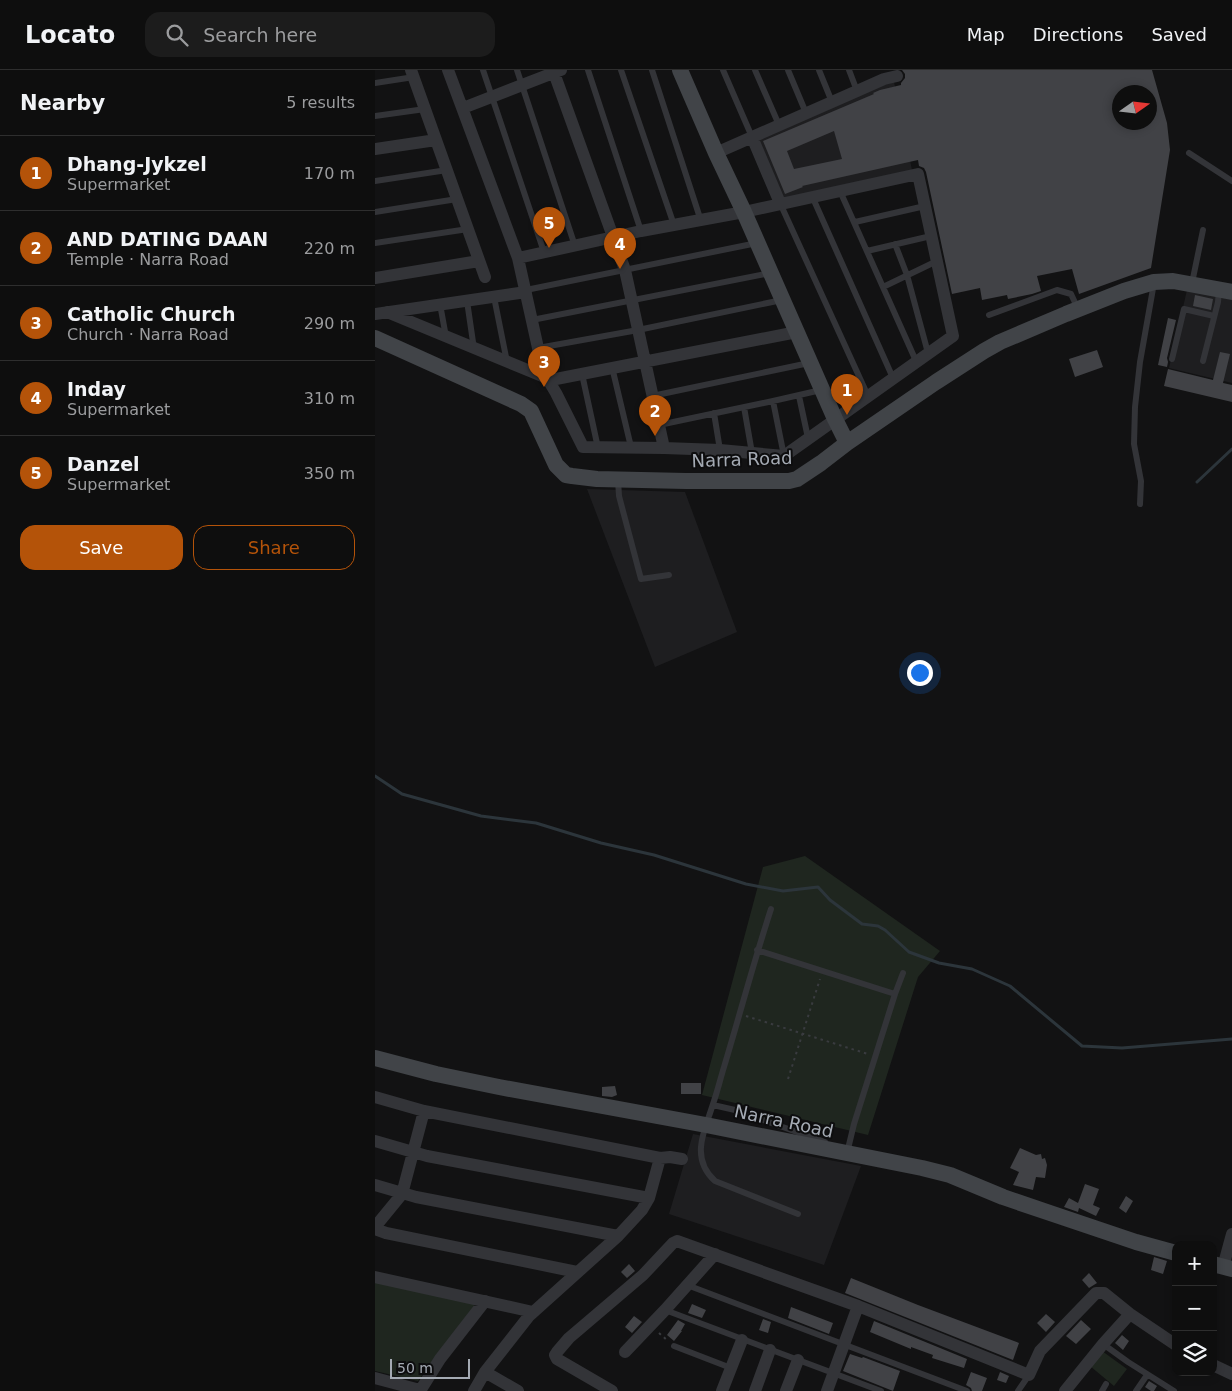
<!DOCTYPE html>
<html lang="en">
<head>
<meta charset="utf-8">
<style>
  :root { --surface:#0e0e0e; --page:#1c1c1c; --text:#f1f3f6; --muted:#9b9c9e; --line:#2e2e2e; --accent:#b45309 }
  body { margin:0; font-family:"DejaVu Sans",sans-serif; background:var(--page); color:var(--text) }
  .controls { position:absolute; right:15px; bottom:15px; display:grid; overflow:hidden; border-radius:10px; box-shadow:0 2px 8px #0003 }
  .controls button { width:45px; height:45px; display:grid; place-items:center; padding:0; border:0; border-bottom:1px solid var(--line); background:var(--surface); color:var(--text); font:25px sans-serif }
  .compass { position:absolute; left:737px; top:15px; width:45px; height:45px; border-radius:50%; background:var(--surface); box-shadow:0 2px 8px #0003; rotate:76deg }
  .scale { position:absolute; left:15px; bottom:12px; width:80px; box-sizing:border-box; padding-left:5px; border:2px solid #a4aab3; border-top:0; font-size:14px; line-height:18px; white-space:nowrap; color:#a4aab3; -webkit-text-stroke:4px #0d0d0e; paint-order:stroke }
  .you { position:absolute; left:544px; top:602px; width:18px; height:18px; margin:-12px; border:4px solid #fff; border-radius:50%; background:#1a73e8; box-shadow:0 0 0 8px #1a73e833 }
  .badge { display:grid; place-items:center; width:32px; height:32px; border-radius:50%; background:var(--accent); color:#fff; font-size:16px; font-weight:700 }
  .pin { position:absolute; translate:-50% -41px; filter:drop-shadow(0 1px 2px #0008) }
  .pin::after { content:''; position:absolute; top:26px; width:18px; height:15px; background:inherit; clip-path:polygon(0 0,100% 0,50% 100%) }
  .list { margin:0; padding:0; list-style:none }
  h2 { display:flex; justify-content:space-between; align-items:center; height:65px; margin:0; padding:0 20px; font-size:21px }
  h2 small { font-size:16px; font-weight:400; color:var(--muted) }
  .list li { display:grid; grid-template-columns:32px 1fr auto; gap:15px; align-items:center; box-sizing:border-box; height:75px; padding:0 20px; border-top:1px solid var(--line) }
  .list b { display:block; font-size:19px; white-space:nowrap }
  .list p { margin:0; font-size:16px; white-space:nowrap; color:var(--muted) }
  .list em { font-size:16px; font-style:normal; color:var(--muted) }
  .actions { display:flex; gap:10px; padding:15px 20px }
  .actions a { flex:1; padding:11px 0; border:1px solid var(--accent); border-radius:15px; text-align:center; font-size:18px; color:var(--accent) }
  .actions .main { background:var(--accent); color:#fff }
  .icon { flex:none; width:28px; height:28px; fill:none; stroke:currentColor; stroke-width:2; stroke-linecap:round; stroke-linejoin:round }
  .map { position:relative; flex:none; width:857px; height:1321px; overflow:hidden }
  header { display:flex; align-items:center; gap:30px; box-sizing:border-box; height:70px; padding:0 25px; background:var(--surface); border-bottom:1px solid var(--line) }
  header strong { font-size:24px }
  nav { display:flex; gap:28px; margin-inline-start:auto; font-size:18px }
  .search { width:350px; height:45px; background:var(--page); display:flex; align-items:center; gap:12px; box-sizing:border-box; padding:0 18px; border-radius:15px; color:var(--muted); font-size:19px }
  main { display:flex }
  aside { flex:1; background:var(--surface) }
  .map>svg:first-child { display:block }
  .built { fill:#1e1e20 }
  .green { fill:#1f261f }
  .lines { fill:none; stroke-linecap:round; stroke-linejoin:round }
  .stream { stroke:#2c353b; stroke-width:3 }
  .building { fill:#414246; fill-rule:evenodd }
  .path { stroke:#393b3f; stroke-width:2; stroke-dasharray:2.5 4; stroke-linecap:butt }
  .lane { stroke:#333438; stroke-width:6 }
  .street { stroke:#333438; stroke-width:12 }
  .secondary { stroke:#414448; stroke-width:16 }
  .labels { text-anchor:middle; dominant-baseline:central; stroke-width:4; stroke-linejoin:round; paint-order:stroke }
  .street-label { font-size:18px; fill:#a4aab3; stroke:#0d0d0e }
</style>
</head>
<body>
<header>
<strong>Locato</strong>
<div class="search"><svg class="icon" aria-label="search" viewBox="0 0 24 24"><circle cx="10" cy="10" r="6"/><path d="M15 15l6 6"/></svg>Search here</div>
<nav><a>Map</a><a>Directions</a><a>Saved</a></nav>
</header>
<main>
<aside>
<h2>Nearby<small>5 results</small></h2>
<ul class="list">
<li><span class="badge">1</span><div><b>Dhang-Jykzel</b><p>Supermarket</p></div><em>170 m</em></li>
<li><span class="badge">2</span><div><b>AND DATING DAAN</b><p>Temple · Narra Road</p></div><em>220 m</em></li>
<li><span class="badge">3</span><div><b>Catholic Church</b><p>Church · Narra Road</p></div><em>290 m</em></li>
<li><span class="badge">4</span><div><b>Inday</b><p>Supermarket</p></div><em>310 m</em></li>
<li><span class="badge">5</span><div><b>Danzel</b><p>Supermarket</p></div><em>350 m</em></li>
</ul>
<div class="actions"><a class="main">Save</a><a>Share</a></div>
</aside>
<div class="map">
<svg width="857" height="1321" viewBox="0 0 857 1321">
  <rect width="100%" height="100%" fill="#121213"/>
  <path class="built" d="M 519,12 L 537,100 L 407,129 L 383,69 L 508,15 Z
    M 812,220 L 857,229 L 857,313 L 794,298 Z
    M 212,419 L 310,422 L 362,562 L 280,597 Z
    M 318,1064 L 486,1096 L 449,1195 L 294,1144 Z"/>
  <path class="green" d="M 430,786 L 565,881 L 543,907 L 493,1065 L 327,1025 L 388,797 Z
    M 0,1210 L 102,1232 L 43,1311 L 0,1301 Z
    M 727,1281 L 752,1299 L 739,1316 L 715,1296 Z"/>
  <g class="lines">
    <path class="stream" d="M 822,412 L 857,379
      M 0,706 L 27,724 L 106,746 L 161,753 L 226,773 L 279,785 L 371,814 L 408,821 L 443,817 L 455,830 L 487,854 L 503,856 L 510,860 L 534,882 L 564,893 L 597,899 L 635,916 L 707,976 L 747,978 L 857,969"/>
  </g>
  <path class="building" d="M 527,0 L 777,0 L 792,53 L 795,80 L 776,198 L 704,224 L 697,199 L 662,206 L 666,221 L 657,224 L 633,229 L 632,225 L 607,230 L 605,218 L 577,224 L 551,102 L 549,98 L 544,96 L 543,90 L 427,116 L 428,117 L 410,124 L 388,71 L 499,24 L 498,23 L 505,20 L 526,15 L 526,13 L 530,8 L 530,4 ZM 744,22 L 774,22 L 774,52 L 744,52 ZM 459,61 L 467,89 L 419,99 L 412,81 Z
    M 820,225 L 838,229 L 836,240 L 818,236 Z
    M 793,248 L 801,250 L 792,288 L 793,292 L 792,297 L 783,295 Z
    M 722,280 L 728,297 L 700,307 L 694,289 Z
    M 845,282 L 855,284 L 848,313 L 857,315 L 857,332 L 789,316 L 793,299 L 838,310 Z
    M 306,1013 L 326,1013 L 326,1024 L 306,1024 Z
    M 240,1016 L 242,1025 L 237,1027 L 227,1026 L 227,1017 Z
    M 645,1078 L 661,1085 L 666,1084 L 667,1089 L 670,1088 L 672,1095 L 670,1108 L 661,1107 L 658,1120 L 638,1115 L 644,1102 L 635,1098 Z
    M 710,1114 L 724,1119 L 718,1135 L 725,1138 L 721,1146 L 704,1138 L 703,1142 L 689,1137 L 694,1128 L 703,1133 Z
    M 751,1126 L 758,1131 L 751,1143 L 744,1138 Z
    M 779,1187 L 792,1191 L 788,1204 L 776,1200 Z
    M 254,1194 L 260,1201 L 252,1208 L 246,1202 Z
    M 714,1203 L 722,1213 L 714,1218 L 707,1210 Z
    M 476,1208 L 543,1235 L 644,1273 L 638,1290 L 470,1223 Z
    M 317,1234 L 331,1240 L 327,1248 L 313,1243 Z
    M 416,1237 L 458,1253 L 454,1264 L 413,1248 Z
    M 671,1244 L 680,1252 L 671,1262 L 662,1253 Z
    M 259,1246 L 267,1252 L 257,1263 L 250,1257 Z
    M 388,1249 L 396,1252 L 393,1263 L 384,1260 Z
    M 303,1250 L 310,1254 L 306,1261 L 307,1261 L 299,1271 L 292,1265 Z
    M 706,1250 L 716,1259 L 701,1274 L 691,1266 Z
    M 499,1251 L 592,1289 L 589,1298 L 557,1288 L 558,1285 L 536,1277 L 536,1279 L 495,1262 Z
    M 747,1265 L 754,1271 L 748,1280 L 740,1273 Z
    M 475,1284 L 487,1288 L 488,1287 L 525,1301 L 518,1321 L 468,1301 Z
    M 596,1302 L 612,1308 L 607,1321 L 597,1321 L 596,1318 L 591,1315 Z
    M 625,1302 L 634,1306 L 631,1313 L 622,1310 Z
    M 774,1311 L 782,1316 L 779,1321 L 776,1321 L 770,1317 Z"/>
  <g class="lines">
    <path class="path" d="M 371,946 L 493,984
      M 413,1009 L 445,909
      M 284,1263 L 293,1271"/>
    <path class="lane" d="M 108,0 L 169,182
      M 142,0 L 200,176
      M 213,0 L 266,161
      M 246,0 L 299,155
      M 277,0 L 326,151
      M 348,0 L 377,67
      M 380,0 L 404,55
      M 413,0 L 431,43
      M 444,0 L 457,32
      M 474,0 L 482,21
      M 0,13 L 39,7
      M 0,46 L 50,39
      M 814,83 L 857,111
      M 0,111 L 72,100
      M 465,121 L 541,291
      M 437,126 L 518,308
      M 405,133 L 493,326
      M 0,142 L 82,129
      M 480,152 L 550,136
      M 0,173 L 93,159
      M 520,174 L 532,205 L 553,283
      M 492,181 L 556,166
      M 817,213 L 828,160
      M 508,217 L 562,191
      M 151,220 L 382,173
      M 119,227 L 132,292
      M 92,231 L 99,279
      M 65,234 L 71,267
      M 614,245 L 682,220 L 696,224 L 703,239
      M 157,250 L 395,203
      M 163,278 L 263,260 L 407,230
      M 797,289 L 809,239 L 839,246
      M 828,291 L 843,232 L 844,220
      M 237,297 L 256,377
      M 207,304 L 223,378
      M 277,326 L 434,293
      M 424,326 L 433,368
      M 398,331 L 409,386
      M 369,337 L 377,383
      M 339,343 L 345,380
      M 284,355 L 398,331 L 446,320
      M 243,410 L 244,426 L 266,509 L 294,505
      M 765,434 L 766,411 L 759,374 L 760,337 L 765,292 L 779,213
      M 396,839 C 379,891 365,944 349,997 C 345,1010 342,1023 337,1037 C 333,1050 327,1063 326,1077 C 325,1091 330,1102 340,1111 L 423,1144
      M 382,880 L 520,924
      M 338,1035 L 360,1040 L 450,1072
      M 472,1083 L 479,1054 L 520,924 L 528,903
      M 312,1215 L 592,1321
      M 290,1240 L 506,1321
      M 728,1274 L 753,1292 L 799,1321
      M 299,1276 L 356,1298
      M 643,1321 L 654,1305
      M 727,1321 L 731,1314
      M 761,1321 L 772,1305"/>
    <path class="street" d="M 36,0 L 110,207
      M 73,0 L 143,188 L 167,296 L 172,308 L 181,323 L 208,377 L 289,378 L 345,380 L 409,386 L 578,266 L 543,104 L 369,142 L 266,161 L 143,188
      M 178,0 L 250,200 L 289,378
      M 88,38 L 186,0
      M 377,67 L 405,133
      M 0,79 L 61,70
      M 341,83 L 482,21 L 509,9 L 522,6
      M 0,208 L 104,191
      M 12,242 L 172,308 L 181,309 L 422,262
      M 0,244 L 151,222
      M 0,1027 L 49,1041 L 285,1088 L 295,1087 L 307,1089
      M 0,1071 L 52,1086 L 274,1128
      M 0,1115 L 41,1127 L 243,1166
      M 0,1157 L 27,1124 L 49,1041
      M 0,1159 L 11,1163 L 202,1202
      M 848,1197 L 857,1164
      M 0,1207 L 158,1242
      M 250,1282 L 290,1240 L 340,1184
      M 838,1295 L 857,1304
      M 110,1302 L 143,1321
      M 0,1308 L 45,1320
      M 45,1321 L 65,1289 L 110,1231
      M 99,1321 L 110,1302 L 154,1246 L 243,1166 L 267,1140 L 274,1128 L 285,1088
      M 237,1321 L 182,1289 L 180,1285 L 182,1282 L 194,1268 L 268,1205 L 298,1173 L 302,1171 L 483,1236 L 654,1305 L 665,1281 L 721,1223 L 729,1223 L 755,1244 L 801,1275
      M 347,1321 L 367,1270
      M 380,1321 L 395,1280
      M 411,1321 L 423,1290
      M 452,1321 L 483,1236
      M 690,1321 L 728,1274 L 755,1244"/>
    <path class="secondary" d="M 305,0 L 341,83 L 369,142 L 460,349 L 472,373
      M 0,268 L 146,334 L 156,341 L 181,395 L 191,405 L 197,406 L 222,409 L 311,411 L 414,411 L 422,409 L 446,393 L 472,373 L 561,312 L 609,281 L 625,272 L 691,244 L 749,221 L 779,212 L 798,211 L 857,222
      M 0,988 L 61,1004 L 124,1017 L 331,1055 L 547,1098 L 575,1105 L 628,1127 L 675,1143 L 761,1172 L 801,1183
      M 838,1194 L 857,1199"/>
  </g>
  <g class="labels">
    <g class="street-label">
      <text transform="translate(367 389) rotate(-2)">Narra Road</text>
      <text transform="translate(409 1051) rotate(12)">Narra Road</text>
    </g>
  </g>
</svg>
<div class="controls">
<button>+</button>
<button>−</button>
<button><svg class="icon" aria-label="layers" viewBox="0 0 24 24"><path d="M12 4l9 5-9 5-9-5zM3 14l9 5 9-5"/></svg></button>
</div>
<svg class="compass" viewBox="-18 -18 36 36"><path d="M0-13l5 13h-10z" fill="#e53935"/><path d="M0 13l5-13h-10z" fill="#9b9c9e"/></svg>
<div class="scale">50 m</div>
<div class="you"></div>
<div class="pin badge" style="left:472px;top:345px">1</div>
<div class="pin badge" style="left:280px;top:366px">2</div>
<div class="pin badge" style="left:169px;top:317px">3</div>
<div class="pin badge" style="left:245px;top:199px">4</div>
<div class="pin badge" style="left:174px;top:178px">5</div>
</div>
</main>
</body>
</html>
